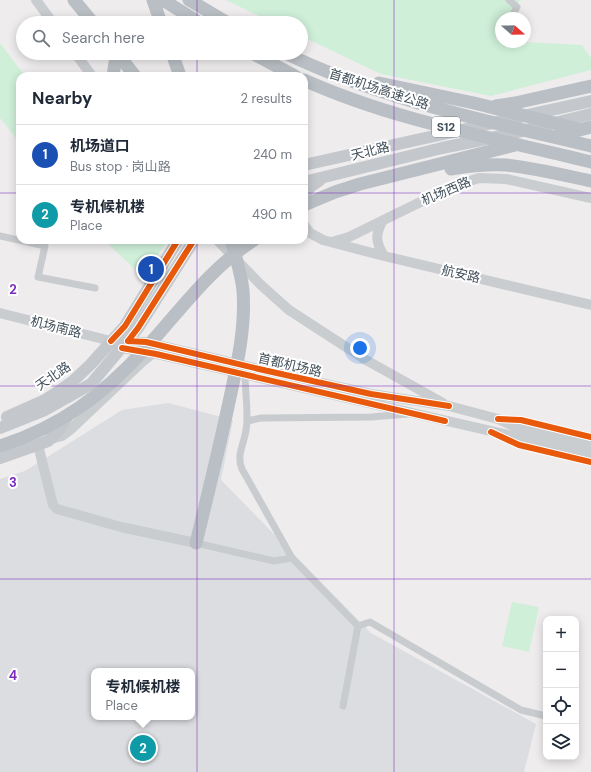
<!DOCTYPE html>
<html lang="en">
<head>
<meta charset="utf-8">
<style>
  :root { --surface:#fff; --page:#f2f2f3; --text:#1f2937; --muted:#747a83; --line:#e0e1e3; --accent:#0f766e }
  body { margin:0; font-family:"DM Sans","Noto Sans SC",sans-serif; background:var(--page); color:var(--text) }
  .controls { position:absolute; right:12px; bottom:12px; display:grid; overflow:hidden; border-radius:8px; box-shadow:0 2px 10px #0003 }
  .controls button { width:36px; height:36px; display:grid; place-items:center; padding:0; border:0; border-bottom:1px solid var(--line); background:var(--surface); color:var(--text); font:20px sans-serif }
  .compass { position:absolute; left:495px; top:12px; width:36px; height:36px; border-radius:50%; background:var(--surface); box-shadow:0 2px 10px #0003; rotate:110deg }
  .you { position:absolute; left:360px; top:348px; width:14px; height:14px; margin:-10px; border:3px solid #fff; border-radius:50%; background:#1a73e8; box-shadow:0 0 0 6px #1a73e833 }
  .badge { display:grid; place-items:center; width:26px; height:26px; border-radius:50%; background:var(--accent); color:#fff; font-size:13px; font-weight:700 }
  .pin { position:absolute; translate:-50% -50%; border:2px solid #fff; box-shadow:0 1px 4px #0006 }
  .popup { position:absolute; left:91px; top:668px; width:104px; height:52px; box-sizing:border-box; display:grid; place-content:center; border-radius:8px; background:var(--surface); filter:drop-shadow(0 1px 3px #0005); font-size:13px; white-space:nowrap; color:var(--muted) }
  .popup b { font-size:15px; color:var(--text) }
  .popup::after { content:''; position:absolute; left:50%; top:100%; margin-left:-8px; border:8px solid transparent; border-top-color:var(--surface) }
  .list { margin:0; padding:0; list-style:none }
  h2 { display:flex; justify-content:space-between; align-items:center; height:52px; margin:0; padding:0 16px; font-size:17px }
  h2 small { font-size:13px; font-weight:400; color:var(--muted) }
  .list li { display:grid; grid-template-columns:26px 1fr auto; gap:12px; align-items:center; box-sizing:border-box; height:60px; padding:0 16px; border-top:1px solid var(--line) }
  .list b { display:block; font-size:15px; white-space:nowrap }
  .list p { margin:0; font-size:13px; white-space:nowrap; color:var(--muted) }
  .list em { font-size:13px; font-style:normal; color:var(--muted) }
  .icon { flex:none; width:22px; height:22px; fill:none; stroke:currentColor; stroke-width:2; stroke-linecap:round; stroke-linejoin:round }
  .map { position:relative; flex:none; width:591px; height:772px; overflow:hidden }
  .search { position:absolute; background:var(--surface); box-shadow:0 2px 10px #0003; left:16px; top:16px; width:292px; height:44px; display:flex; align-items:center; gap:10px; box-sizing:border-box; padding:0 14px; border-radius:22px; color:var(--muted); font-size:15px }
  .panel { position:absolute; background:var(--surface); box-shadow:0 2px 10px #0003; left:16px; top:72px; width:292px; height:172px; border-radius:12px }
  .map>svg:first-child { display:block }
  .airport { fill:#dbdde0; fill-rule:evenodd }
  .green { fill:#cfefd9 }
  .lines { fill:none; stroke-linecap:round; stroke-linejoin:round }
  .street { stroke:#c9ccce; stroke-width:7 }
  .secondary { stroke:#c9cdd0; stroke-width:10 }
  .primary { stroke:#c4c8cc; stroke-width:12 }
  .highway { stroke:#b9bfc4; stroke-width:13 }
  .cycleway-casing { stroke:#fff; stroke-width:8 }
  .cycleway { stroke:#e8590c; stroke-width:6 }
  .grid { fill:none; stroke:#7b2cbf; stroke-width:1; stroke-opacity:0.55 }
  .labels { text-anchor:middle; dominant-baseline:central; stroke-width:4; stroke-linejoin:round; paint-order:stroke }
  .shield { fill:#fff; stroke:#7b858c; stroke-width:1 }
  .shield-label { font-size:12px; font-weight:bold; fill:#43515b }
  .street-label { font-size:13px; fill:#43515b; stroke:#fff }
  .grid-label { font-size:13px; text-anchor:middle; font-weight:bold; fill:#7b2cbf; stroke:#fff; stroke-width:4; stroke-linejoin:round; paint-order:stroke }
</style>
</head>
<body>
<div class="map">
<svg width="591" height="772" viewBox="0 0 591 772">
  <rect width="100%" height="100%" fill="#eeeced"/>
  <path class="airport" d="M 168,403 L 233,420 L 221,480 L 371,633 L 536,724 L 524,772 L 0,772 L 0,479 L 25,471 L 122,410 ZM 94,671 L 192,671 L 192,717 L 94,717 Z"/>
  <path class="green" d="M 226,0 L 520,0 L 509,18 L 501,18 L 501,30 L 495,40 L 501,40 L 501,42 L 525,42 L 582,45 L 591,58 L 591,70 L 491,96 L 381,74 L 301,36 L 301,23 L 274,23 Z
    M 0,43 L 25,76 L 20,76 L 20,143 L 0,118 Z
    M 104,240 L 168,240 L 143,277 Z
    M 512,602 L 539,607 L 529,652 L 502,646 Z"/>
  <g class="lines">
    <path class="street" d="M 509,0 L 517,7 L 511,18
      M 0,236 L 45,246 L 38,277 L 95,288
      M 245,375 C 245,390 249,416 246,430 C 244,444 236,456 242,469 L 292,558 L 358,626 L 343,706
      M 503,420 L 521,420 L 591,437
      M 247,421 L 261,418 L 371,417 L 408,414
      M 501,437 L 519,445 L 591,462
      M 196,543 L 274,561 L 292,558
      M 358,626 L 370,622 L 521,710 L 546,716"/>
    <path class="secondary" d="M 36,0 L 53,23
      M 75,53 L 92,76
      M 382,222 C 375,235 376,243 384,256
      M 304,225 L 310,233 L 323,240 L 384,256 L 591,305
      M 217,240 L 261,285 L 289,310 L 366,360 L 443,403
      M 332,242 L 349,237 L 451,187 L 479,178 L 506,179 L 591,198
      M 0,313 L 111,341 L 146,342 L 259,369 L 371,394 L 449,406 L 498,419 L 518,428 L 591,446
      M 116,344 L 122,348 L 156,354 L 591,454
      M 51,439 L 62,436 L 70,430 L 141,363 L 152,354
      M 38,445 L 53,505 L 57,509 L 121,527 L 196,543"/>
    <path class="primary" d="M 304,165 L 591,101
      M 304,182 L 442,148 L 506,135 L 591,114
      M 304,196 L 310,187 L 320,180
      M 7,417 L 45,400 L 62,389 L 72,382 L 91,364 L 125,326 L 178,240
      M 0,428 L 43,411 L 91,384 L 138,328 L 194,240
      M 0,458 L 48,441 L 58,431 L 70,413"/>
    <path class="highway" d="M 74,0 L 93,23
      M 153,0 L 161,23
      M 163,0 L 200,23
      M 189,0 L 228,23
      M 117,53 L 135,76
      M 172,53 L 180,76
      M 252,53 L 295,76
      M 285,53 C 382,100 487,121 591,146
      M 113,76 L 115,63 L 122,53
      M 304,80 C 395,121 495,138 591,162
      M 379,83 L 474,103 L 578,129
      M 496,106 L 515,103 L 591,86
      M 556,136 L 591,127
      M 451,169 C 469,166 488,164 506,165 C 535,168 563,175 591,181
      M 304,205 L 335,192 L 360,184 L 515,145
      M 0,446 C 60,427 103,395 145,349 C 180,311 210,268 254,240
      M 196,543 C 207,498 218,453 228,407 C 236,369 246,330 243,290 C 241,273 236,257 231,240"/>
    <g class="cycleway-casing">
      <path id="cycleway" d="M 111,341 L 125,326 L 178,240
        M 128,341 L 146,342 L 259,369 L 371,394 L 449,406
        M 128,341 L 138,328 L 194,240
        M 122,348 L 156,354 L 445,421
        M 498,419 L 521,420 L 591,437
        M 491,432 L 519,445 L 591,462"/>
    </g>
    <use href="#cycleway" class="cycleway"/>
  </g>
  <path class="grid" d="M 197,0 L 197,23M 394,0 L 394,772M 197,53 L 197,76M 0,193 L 20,193M 304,193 L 591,193M 197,240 L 197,772M 0,386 L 591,386M 0,579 L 591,579"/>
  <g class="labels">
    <rect class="shield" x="432" y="117" width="28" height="20" rx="3"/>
    <g class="shield-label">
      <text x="446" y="127">S12</text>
    </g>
    <g class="street-label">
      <text transform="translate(379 89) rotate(18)">首都机场高速公路</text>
      <text transform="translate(370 151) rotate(-14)">天北路</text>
      <text transform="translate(446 191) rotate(-23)">机场西路</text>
      <text transform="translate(461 274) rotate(13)">航安路</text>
      <text transform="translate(56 327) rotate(14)">机场南路</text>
      <text transform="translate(290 365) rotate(13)">首都机场路</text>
      <text transform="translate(53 376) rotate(-35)">天北路</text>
    </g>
  </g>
  <g class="grid-label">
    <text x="13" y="294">2</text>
    <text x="13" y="487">3</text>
    <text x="13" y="680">4</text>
  </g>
</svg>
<div class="controls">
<button>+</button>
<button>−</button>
<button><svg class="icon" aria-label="locate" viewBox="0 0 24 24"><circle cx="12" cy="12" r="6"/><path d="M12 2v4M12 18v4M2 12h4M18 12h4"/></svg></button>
<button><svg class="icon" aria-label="layers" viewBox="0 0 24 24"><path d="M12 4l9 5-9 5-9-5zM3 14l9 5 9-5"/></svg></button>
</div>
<svg class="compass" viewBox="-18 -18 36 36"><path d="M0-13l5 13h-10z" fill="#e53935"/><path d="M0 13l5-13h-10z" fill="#747a83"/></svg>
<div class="you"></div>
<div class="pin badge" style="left:151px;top:269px;background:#1a4fb4">1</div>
<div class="pin badge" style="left:143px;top:748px;background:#0f9aa8">2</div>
<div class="popup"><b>专机候机楼</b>Place</div>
<div class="search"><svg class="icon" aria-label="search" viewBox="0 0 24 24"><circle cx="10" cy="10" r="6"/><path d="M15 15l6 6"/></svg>Search here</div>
<section class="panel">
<h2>Nearby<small>2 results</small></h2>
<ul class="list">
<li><span class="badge" style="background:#1a4fb4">1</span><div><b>机场道口</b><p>Bus stop · 岗山路</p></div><em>240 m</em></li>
<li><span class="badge" style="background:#0f9aa8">2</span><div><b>专机候机楼</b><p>Place</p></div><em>490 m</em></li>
</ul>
</section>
</div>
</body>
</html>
